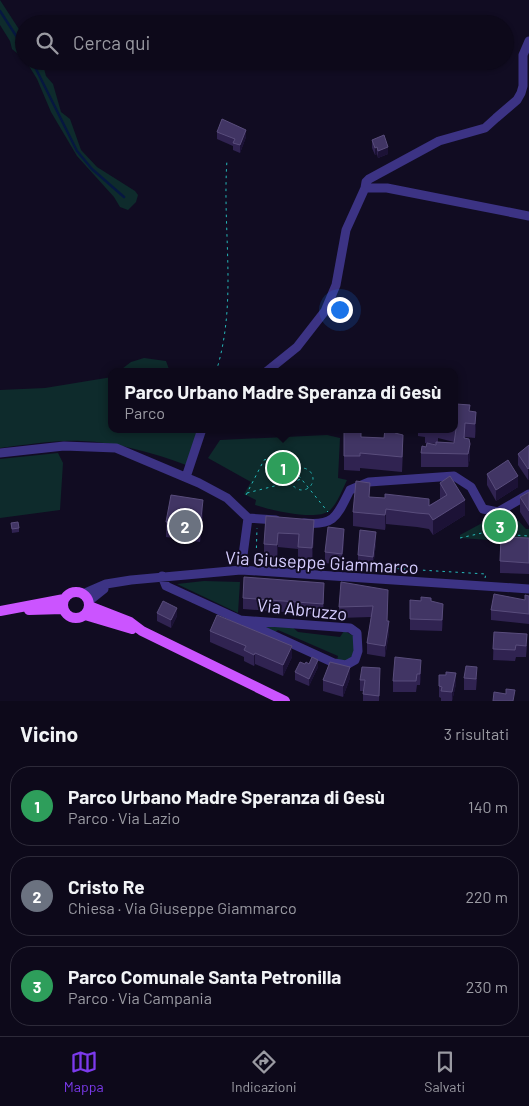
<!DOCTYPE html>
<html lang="it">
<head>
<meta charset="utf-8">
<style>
  :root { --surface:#0d091a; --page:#1b1727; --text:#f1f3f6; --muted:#9a9aa2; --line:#2d2a39; --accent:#7c3aed }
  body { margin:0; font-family:Barlow,sans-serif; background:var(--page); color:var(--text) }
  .you { position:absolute; left:339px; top:309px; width:18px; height:18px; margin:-12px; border:4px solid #fff; border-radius:50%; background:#1a73e8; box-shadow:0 0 0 8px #1a73e833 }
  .badge { display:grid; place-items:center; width:32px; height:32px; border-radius:50%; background:var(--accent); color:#fff; font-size:16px; font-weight:700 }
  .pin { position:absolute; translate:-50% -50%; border:2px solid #fff; box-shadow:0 1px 5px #0006 }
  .popup { position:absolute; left:108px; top:368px; width:350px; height:65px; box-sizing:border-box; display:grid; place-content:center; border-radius:10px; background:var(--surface); filter:drop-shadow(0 1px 4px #0005); font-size:16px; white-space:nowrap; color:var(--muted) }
  .popup b { font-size:19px; color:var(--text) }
  .popup::after { content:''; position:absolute; left:50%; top:100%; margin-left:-10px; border:10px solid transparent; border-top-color:var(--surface) }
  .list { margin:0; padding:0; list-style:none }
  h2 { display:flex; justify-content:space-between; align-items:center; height:65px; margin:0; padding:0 20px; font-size:21px }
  h2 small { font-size:16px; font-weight:400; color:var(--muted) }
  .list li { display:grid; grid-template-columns:32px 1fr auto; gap:15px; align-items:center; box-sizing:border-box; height:80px; margin:0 10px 10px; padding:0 10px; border:1px solid var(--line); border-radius:20px }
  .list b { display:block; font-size:19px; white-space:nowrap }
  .list p { margin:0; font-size:16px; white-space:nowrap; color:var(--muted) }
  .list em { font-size:16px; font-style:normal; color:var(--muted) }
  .icon { flex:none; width:28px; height:28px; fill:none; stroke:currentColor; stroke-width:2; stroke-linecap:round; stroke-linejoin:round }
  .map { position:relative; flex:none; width:529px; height:701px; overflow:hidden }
  .search { position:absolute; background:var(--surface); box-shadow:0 1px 4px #0004; left:15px; right:15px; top:15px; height:55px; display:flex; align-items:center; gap:12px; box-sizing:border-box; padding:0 18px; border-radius:28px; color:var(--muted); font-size:19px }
  .sheet { height:335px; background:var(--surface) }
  nav { display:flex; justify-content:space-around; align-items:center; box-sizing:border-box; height:70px; border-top:1px solid var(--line); background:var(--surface); font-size:14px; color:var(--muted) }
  nav a { display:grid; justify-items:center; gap:2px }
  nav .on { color:var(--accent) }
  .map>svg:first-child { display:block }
  .green { fill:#0e2b2c }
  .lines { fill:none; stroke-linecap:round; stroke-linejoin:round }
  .stream { stroke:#061741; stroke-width:2.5 }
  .path { stroke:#25b9ba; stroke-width:1; stroke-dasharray:2.5 4; stroke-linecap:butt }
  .minor { stroke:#3c3384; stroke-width:9 }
  .major { stroke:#cb54ff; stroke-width:10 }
  .wall { fill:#302351; fill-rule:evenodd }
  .shaded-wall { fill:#1c1236 }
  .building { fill:#413564; stroke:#594d7c }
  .labels { text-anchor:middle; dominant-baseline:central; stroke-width:4; stroke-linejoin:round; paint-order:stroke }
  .street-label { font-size:18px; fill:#d6cdff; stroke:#110c22 }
</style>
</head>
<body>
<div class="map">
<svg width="529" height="701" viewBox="0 0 529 701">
  <rect width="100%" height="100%" fill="#110c22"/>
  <path class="green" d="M 0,0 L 24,37 L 24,59 L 12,49 L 10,41 L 0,25 Z
    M 26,61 L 42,61 L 46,76 L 53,84 L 61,112 L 70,119 L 81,150 L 97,167 L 135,191 L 138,195 L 136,202 L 128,210 L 120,207 L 114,197 L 77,156 L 51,112 L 37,79 Z
    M 144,358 L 166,361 L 170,372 L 118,372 L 131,362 Z
    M 112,377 L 112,429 L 199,429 L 186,465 C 154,453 116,442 81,441 C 54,440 27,445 0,448 L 0,390 L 45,388 Z
    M 327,435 L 340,438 L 338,478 L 347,480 C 343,488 337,505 329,511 C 316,521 270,510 255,505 L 256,500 L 244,494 L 251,482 L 208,458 L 220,440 Z
    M 58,453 L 63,463 L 60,510 L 0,518 L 0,459 Z
    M 512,514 L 526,529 L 529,529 L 529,543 L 460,538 L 460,535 L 484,522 L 495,524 Z
    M 204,581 L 240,582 L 238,613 L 177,584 Z
    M 251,623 L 290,625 L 298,632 L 340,637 L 344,631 L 354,636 C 355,651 356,663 337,660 L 338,656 L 278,630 L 274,633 Z"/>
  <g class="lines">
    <path class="stream" d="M 0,11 L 24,48
      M 32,61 L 77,151 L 92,169 L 124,197"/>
    <path class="path" d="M 216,372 C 238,302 222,231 227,160
      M291 479a11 11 0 1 1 22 0a11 11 0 1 1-22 0Z
      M 247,493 L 302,479
      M 246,495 L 264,460 L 282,455 L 328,512
      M 498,520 L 507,533
      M 460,538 L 482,533 L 529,536
      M 256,561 L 257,528
      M 387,571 L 387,568 L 486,574 L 485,578"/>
    <path class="minor" d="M 365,188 L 366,182 L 369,179 L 439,141 L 485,128 L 496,118 L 517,100 L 521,93 L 523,86 L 523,55 L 529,41
      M 266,372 L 297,347 L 325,311 L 336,285 L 346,230 L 365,188 L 387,188 L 529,216
      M 0,453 L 64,446 L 116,448 L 199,483 L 227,498 L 248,518 L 241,570
      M 186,477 L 202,429
      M 248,518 L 276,520
      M 304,523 C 335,526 337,516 350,490 L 369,482 L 454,476 L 471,487 L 483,509 L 498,512 L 529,494
      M 162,576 L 166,586 L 334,663 L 346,665 L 355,660 L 358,651 L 357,633 L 350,628 L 239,620
      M 83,594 L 106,584 L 131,580 L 241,570 L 529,589
      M 89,601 L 104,589"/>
    <path class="major" d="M63 605a13 13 0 1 1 26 0a13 13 0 1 1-26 0Z
      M 89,606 L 130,622 L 142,631 L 285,701
      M 29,610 L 63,609
      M 0,611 L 64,599
      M 85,615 L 132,629"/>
  </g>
  <path class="wall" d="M 217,132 L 246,137 L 240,153 L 233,150 L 233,146 L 217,139 Z
    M 372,140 L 388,154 L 378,158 L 377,154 L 375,155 L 372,148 Z
    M 454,410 L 470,411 L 476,425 L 475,438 L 465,437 L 470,458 L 468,467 L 421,467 L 421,453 L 426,447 L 436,445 L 436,444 L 425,443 L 425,437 L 418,436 L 418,429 L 454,429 ZM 438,438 L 454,442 L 454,443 L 438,442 Z
    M 396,429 L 396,434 L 403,450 L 402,472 L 360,468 L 360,471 L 344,470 L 344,456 L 361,437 L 384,438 Z
    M 529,445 L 529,480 L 528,480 L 518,465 L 518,454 Z
    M 487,474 L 518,487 L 496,501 L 487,485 Z
    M 440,483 L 465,515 L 433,535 L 429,529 L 417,527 L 386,524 L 385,530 L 353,526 L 353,512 L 370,497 L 429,505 L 440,499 Z
    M 529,492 L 529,526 L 520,512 L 520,497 Z
    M 203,515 L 200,542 L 166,537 L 166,522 Z
    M 266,516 L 314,535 L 312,563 L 298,561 L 298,549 L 278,547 L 277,560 L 264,559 L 264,544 Z
    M 11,523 L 19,528 L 19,532 L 12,533 Z
    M 529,538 L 529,574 L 500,573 L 500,561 Z
    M 344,540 L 342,565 L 325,563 L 325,552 Z
    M 376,543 L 373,568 L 358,567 L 358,555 Z
    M 324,594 L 323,615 L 243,609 L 243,598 Z
    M 529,596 L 529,624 L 491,620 L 491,610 L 525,600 Z
    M 410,600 L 431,601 L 443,615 L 442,631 L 410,630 Z
    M 388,601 L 387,621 L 389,633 L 385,657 L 367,654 L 367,643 L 371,617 L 339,618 L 339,607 Z
    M 157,613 L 177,616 L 171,628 L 157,621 Z
    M 210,631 L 292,657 L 283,676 L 255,664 L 254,666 L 244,661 L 244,657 L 210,642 Z
    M 494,632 L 527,645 L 526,657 L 516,657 L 515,661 L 493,660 Z
    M 305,664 L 309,664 L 318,667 L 309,686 L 295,680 L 295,672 Z
    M 421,671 L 420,685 L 417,685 L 416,692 L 393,692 L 393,681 Z
    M 350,678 L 343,697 L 323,691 L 323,680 Z
    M 464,678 L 477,678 L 476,690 L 464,690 Z
    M 360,680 L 380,680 L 379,701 L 363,701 L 363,691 L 360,691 Z
    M 456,684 L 452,701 L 441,701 L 441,698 L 439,697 L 439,686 Z"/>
  <path class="shaded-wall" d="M 246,130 L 246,137 L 240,153 L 240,145 Z
    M 377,147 L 377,154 L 375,155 L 375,148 Z
    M 388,147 L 388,154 L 378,158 L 378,151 Z
    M 476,412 L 476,425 L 475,438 L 475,424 Z
    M 470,444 L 470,458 L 468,467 L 468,454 Z
    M 529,468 L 529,480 L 528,480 L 528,469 Z
    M 518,476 L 518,487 L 496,501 L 496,490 Z
    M 203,500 L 203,515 L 200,542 L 200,527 Z
    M 465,500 L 465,515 L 433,535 L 433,520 Z
    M 386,509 L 386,524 L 385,530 L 385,515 Z
    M 314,520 L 314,535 L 312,563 L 312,548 Z
    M 344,529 L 344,540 L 342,565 L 342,554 Z
    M 376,532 L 376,543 L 373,568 L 373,557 Z
    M 278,533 L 278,547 L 277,560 L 277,545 Z
    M 443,604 L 443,615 L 442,631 L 442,620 Z
    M 177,608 L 177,616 L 171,628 L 171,620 Z
    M 389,621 L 389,633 L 385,657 L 385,646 Z
    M 292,646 L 292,657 L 283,676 L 283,665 Z
    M 255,653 L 255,664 L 254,666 L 254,655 Z
    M 318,660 L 318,667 L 309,686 L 309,679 Z
    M 421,660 L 421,671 L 420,685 L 420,674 Z
    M 350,667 L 350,678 L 343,697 L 343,686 Z
    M 456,673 L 456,684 L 452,701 L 452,692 Z"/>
  <path class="building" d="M 222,119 L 246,130 L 240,145 L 233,143 L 235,139 L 217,132 Z
    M 384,135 L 388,147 L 378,151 L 377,147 L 375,148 L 372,140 Z
    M 456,404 L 470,405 L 469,411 L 476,412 L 475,424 L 465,423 L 464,438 L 469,439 L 470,444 L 468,454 L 421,453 L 422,446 L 426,447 L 427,443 L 436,445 L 436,442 L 454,443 L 456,429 L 454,428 L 454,410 L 456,410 Z
    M 344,429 L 361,429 L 361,437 L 384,438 L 385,429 L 396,429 L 395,433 L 403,435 L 402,457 L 360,453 L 360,456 L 344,456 Z
    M 529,445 L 529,468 L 528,469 L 518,454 Z
    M 508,460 L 518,476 L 496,490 L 487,474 Z
    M 450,476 L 465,500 L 433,520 L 429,514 L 417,513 L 386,509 L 385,515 L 353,512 L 356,481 L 370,483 L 369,497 L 385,498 L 385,494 L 429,499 L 429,506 L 447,495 L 440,483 Z
    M 529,492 L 529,511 L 520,497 Z
    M 171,495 L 203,500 L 200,527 L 166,522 Z
    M 266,516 L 314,520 L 312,548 L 298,547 L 299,534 L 278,533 L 277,545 L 264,544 Z
    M 18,522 L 19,528 L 12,529 L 11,523 Z
    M 328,527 L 344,529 L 342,554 L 325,552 Z
    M 360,530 L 376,532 L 373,557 L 358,555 Z
    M 501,537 L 529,538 L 529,563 L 500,561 Z
    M 244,577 L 324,583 L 323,604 L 243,598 Z
    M 341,582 L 388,590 L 387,621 L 389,621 L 385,646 L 367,643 L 373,606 L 339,607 Z
    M 494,594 L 525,600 L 525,595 L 529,596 L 529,614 L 491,610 Z
    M 421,597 L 431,598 L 431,601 L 443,604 L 442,620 L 410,619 L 410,600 L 421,601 Z
    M 163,601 L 177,608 L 171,620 L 157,613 Z
    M 217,615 L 292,646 L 283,665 L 255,653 L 254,655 L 244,650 L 246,646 L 210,631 Z
    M 494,632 L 527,634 L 526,646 L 516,645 L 515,650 L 493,649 Z
    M 312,657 L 318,660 L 309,679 L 295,672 L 300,662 L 305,664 L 306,662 L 309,664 Z
    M 395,657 L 421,660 L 420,674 L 417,674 L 416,681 L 393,681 Z
    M 330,662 L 350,667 L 343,686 L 323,680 Z
    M 466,666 L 477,667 L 476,679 L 464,678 Z
    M 362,667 L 380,668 L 379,696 L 363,694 L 365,680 L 360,680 Z
    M 446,672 L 456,673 L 452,692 L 441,691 L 442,687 L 439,686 L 439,675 L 446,675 Z
    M 506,689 L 515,690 L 513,701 L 493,701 L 494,692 L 506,694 Z"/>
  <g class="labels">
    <g class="street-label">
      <text transform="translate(322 562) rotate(3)">Via Giuseppe Giammarco</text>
      <text transform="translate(302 609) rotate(6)">Via Abruzzo</text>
    </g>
  </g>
</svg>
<div class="you"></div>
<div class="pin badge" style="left:283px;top:468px;background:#2e9e5b">1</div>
<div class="popup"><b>Parco Urbano Madre Speranza di Gesù</b>Parco</div>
<div class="pin badge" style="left:185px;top:526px;background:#6b7280">2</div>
<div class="pin badge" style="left:500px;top:526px;background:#2e9e5b">3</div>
<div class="search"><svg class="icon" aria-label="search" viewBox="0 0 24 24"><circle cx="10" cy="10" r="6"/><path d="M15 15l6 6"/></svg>Cerca qui</div>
</div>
<section class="sheet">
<h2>Vicino<small>3 risultati</small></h2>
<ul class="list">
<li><span class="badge" style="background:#2e9e5b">1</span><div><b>Parco Urbano Madre Speranza di Gesù</b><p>Parco · Via Lazio</p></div><em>140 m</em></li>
<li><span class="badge" style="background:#6b7280">2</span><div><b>Cristo Re</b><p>Chiesa · Via Giuseppe Giammarco</p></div><em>220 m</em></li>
<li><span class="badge" style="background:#2e9e5b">3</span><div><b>Parco Comunale Santa Petronilla</b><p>Parco · Via Campania</p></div><em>230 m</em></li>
</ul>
</section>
<nav>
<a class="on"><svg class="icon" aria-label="map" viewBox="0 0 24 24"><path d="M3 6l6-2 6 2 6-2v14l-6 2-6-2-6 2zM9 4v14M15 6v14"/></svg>Mappa</a>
<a><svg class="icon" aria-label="directions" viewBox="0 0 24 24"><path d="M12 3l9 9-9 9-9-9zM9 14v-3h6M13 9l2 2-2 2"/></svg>Indicazioni</a>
<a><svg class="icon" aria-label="saved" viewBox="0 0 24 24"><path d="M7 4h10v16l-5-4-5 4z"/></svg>Salvati</a>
</nav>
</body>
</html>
